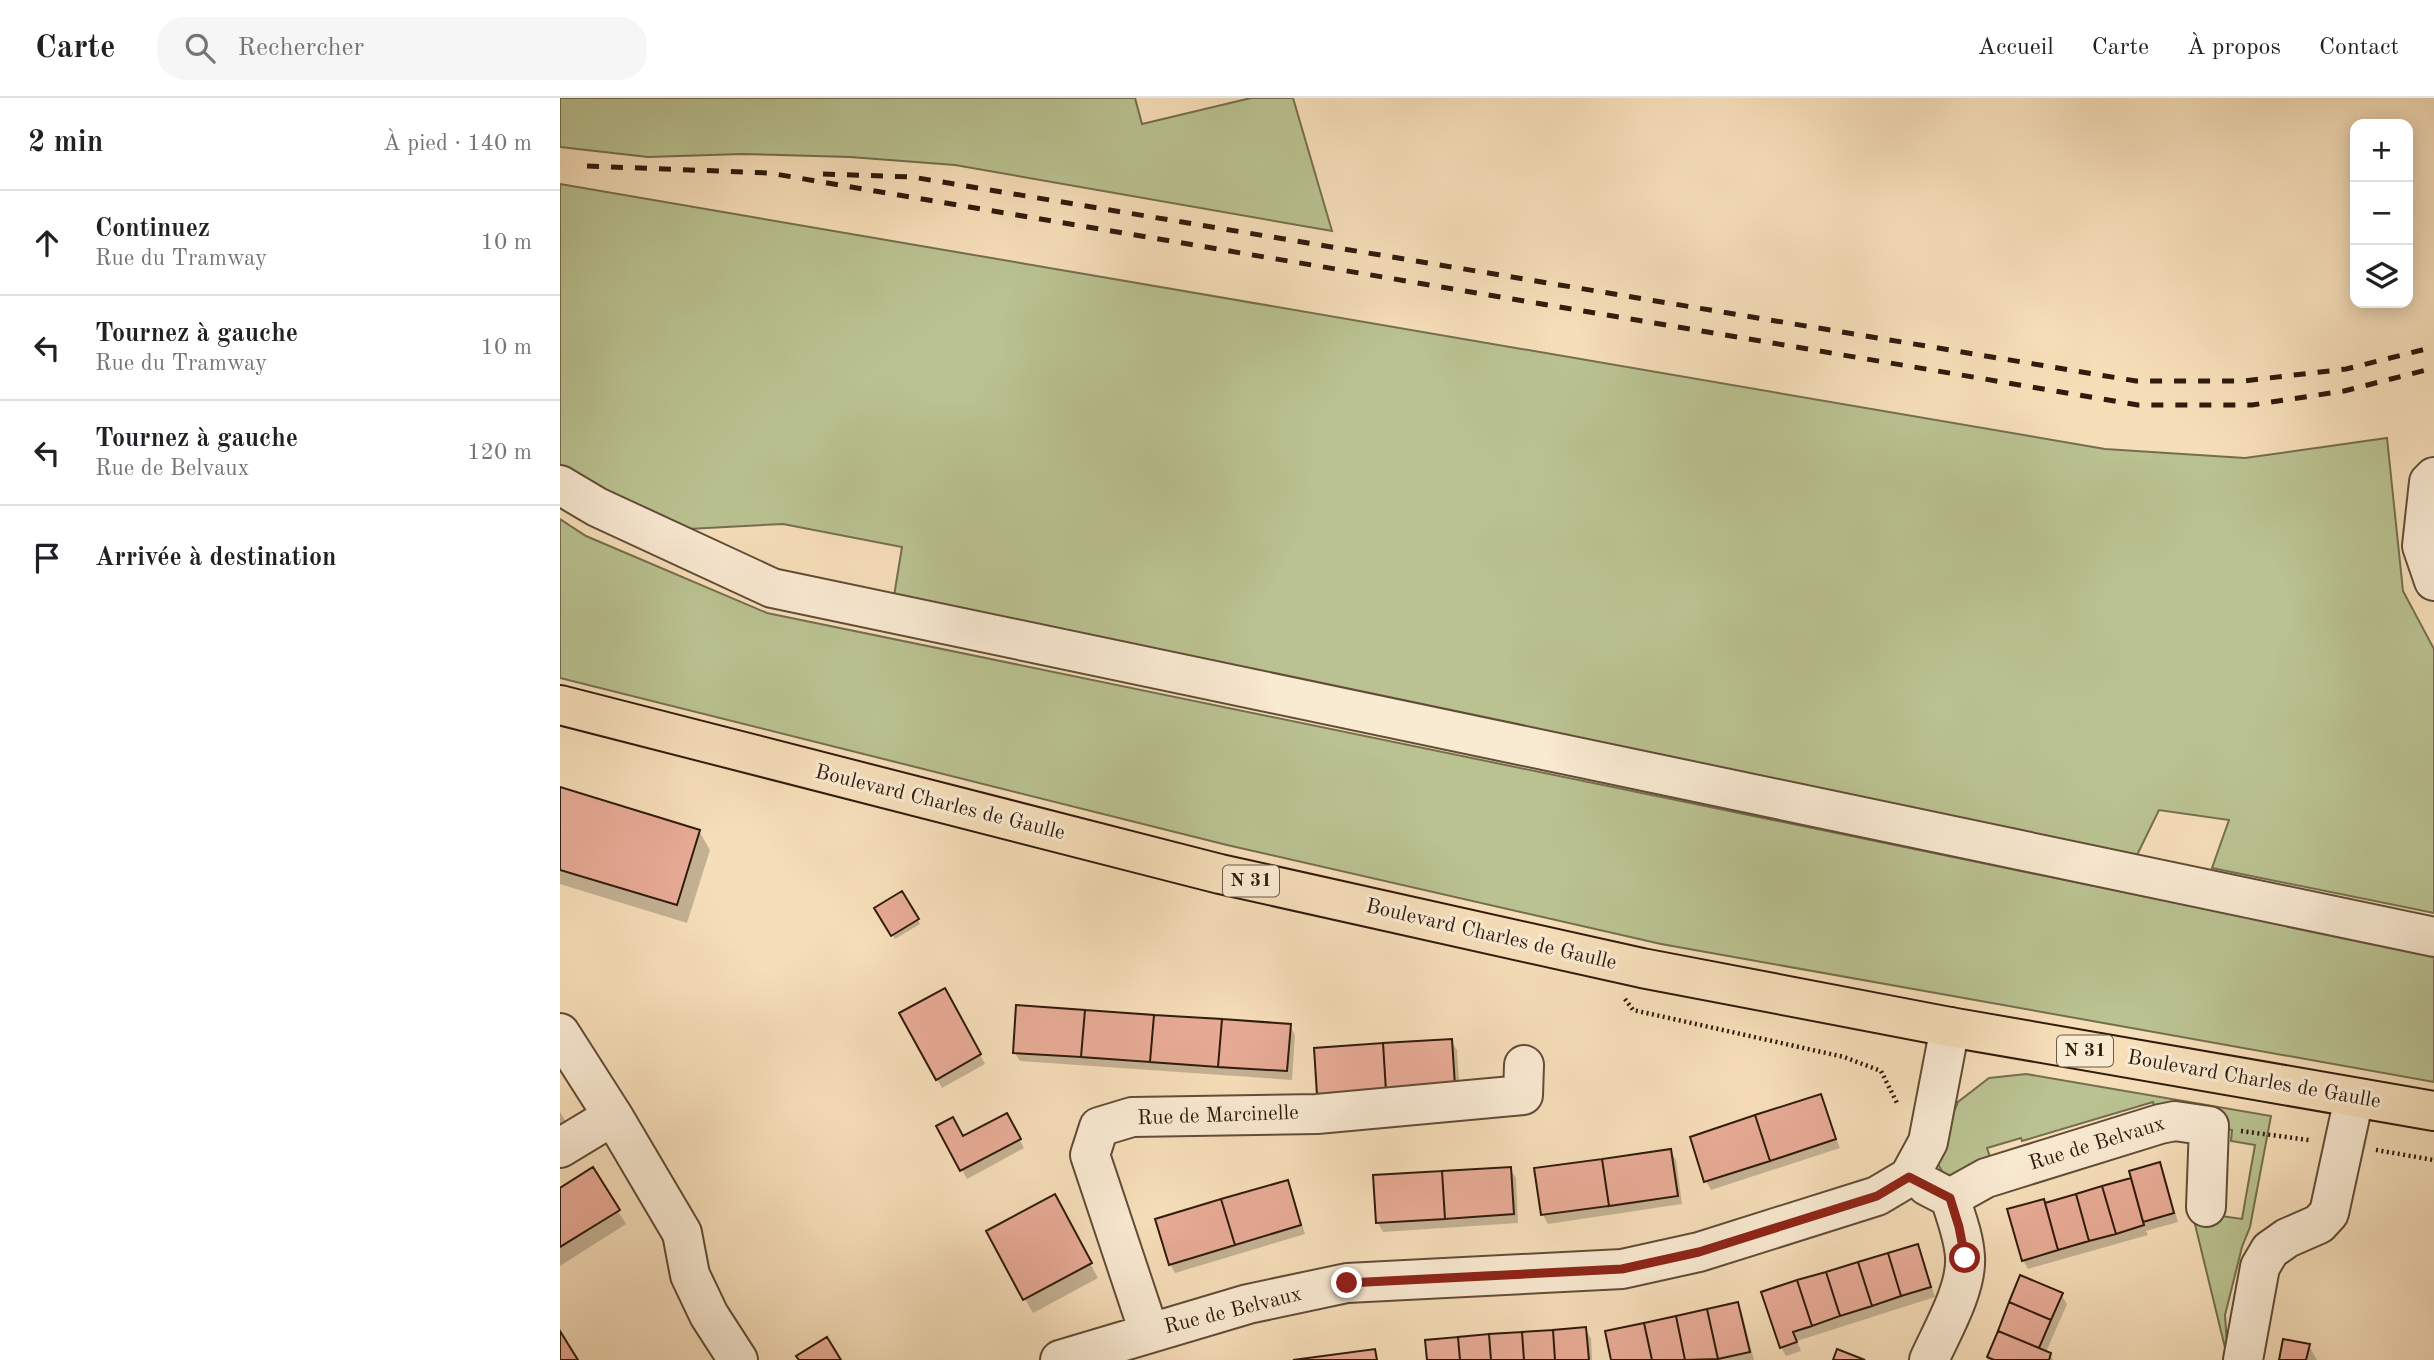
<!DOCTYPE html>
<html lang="fr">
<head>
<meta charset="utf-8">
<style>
  :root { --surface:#fff; --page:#f6f6f6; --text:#202124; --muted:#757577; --line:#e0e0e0 }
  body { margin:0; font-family:"Old Standard TT",serif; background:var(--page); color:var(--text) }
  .controls { position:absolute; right:21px; top:21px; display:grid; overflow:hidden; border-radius:14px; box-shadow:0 4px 18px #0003 }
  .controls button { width:63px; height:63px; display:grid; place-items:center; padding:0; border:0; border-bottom:2px solid var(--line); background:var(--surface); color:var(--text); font:35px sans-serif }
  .stop { position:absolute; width:21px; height:21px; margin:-16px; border:5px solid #8f2418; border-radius:50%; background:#fff }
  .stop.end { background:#8f2418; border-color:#fff; box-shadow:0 2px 7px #0008 }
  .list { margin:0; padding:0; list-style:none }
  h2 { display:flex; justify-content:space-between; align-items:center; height:91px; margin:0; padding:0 28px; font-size:30px }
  h2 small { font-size:23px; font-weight:400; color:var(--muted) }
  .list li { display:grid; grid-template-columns:46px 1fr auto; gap:21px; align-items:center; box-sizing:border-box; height:105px; padding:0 28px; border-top:2px solid var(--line) }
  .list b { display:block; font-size:26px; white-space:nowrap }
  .list p { margin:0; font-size:23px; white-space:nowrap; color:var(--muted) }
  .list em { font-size:23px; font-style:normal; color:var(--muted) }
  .icon { flex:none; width:38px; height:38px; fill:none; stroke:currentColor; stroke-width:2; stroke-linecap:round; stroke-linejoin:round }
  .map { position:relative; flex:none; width:1874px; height:1262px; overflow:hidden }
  header { display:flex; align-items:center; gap:42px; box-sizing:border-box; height:98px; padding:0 35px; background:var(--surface); border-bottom:2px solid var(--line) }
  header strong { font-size:33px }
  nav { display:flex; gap:38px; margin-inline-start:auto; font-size:24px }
  .search { width:490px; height:63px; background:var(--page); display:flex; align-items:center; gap:18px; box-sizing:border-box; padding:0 24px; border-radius:28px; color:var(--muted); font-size:26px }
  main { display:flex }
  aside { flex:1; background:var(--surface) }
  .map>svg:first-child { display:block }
  .green { fill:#bac291; stroke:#756e4e; stroke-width:2 }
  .shadow { fill:#0003 }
  .building { fill:#e8ab96; stroke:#301b0c; stroke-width:2 }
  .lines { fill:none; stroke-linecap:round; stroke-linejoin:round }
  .minor-casing { stroke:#624c37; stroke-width:42 }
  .major-casing { stroke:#301b0c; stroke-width:42 }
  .path { stroke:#301b0c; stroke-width:4.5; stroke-dasharray:2 3.5; stroke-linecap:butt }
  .minor { stroke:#f9ead2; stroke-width:38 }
  .major { stroke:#f6deb9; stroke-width:38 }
  .rail { stroke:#301b0c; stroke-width:5; stroke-dasharray:12 12; stroke-linecap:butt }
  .route { stroke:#8f2418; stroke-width:9 }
  .labels { text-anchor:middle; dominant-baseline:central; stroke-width:6; stroke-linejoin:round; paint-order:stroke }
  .shield { fill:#f9ead2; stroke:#6c5947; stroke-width:2 }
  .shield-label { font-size:19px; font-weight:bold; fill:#301b0c }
  .street-label { font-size:21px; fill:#301b0c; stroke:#f9ead2 }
</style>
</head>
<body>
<header>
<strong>Carte</strong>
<div class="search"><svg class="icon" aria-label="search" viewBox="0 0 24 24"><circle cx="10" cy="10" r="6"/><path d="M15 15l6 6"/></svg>Rechercher</div>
<nav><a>Accueil</a><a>Carte</a><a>À propos</a><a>Contact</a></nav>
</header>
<main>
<aside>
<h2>2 min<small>À pied · 140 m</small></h2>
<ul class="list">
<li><svg class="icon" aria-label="ahead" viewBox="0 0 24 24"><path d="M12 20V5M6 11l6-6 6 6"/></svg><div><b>Continuez</b><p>Rue du Tramway</p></div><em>10 m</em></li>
<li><svg class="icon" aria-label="left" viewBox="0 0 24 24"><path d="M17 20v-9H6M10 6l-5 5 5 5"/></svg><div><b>Tournez à gauche</b><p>Rue du Tramway</p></div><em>10 m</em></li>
<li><svg class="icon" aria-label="left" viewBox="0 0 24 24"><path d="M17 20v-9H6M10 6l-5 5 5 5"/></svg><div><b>Tournez à gauche</b><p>Rue de Belvaux</p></div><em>120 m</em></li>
<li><svg class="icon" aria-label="arrive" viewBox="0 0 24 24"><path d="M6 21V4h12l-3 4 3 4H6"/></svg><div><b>Arrivée à destination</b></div></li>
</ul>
</aside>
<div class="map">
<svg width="1874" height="1262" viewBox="0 0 1874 1262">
  <rect width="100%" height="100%" fill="#f6deb9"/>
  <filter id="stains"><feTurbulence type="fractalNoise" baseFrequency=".00286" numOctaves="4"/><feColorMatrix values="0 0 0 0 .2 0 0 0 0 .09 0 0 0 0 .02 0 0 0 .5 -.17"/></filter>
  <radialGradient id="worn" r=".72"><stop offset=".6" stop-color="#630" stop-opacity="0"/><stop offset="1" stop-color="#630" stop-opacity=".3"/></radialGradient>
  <path class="green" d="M 0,0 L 575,0 L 582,26 L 691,0 L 733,0 L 772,133 L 395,67 L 290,59 L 182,56 L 88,59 L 0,49 Z
    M 0,86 L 1545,351 L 1685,360 L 1827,340 L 1843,493 L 1874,551 L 1874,815 L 1652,770 L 1669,722 L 1599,712 L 1577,757 L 334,498 L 342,449 L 223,426 L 128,431 L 0,371 Z
    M 0,421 L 26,438 L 207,515 L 1874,858 L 1874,984 L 1101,846 L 667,747 L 0,580 Z
    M 1466,976 L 1711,1018 L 1690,1129 L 1682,1149 L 1665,1217 L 1668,1262 L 1632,1114 L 1682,1121 L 1695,1047 L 1671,1043 L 1672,1032 L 1615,1023 L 1600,1026 L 1593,1004 L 1462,1043 L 1461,1040 L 1427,1050 L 1433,1068 L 1396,1081 L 1384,1077 L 1378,1066 L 1384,1036 L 1398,1004 L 1429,980 Z"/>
  <path class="shadow" d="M 0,691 L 139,733 L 150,752 L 127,825 L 0,786 Z
    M 341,795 L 360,826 L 335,841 L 316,810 Z
    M 384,892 L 425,966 L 382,990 L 341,916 Z
    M 730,928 L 735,937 L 732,982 L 460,963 L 454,954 Z
    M 891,943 L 897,952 L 900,997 L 756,951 Z
    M 1260,998 L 1280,1050 L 1151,1092 L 1146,1083 Z
    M 0,1014 L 10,1031 L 0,1037 Z
    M 446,1017 L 464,1050 L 407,1081 L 379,1028 L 403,1040 Z
    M 1110,1053 L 1116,1062 L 1122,1106 L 988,1126 L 983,1117 Z
    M 1599,1066 L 1604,1075 L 1618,1124 L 1586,1133 L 1588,1137 L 1468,1171 L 1463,1162 L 1573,1081 Z
    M 950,1071 L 956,1080 L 958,1125 L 823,1134 L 818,1125 Z
    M 727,1084 L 732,1093 L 745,1136 L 615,1175 L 610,1166 Z
    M 0,1092 L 58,1113 L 66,1126 L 0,1168 Z
    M 502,1113 L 538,1180 L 473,1215 L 465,1201 Z
    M 1357,1148 L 1362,1157 L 1375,1199 L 1237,1243 L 1241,1253 L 1226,1258 L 1221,1249 L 1204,1195 Z
    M 1461,1179 L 1501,1196 L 1507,1206 L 1486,1254 L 1490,1256 L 1493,1262 L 1427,1262 Z
    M 1177,1206 L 1182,1215 L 1194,1262 L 1052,1262 Z
    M 1025,1231 L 1031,1240 L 1032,1262 L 869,1262 Z
    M 1749,1248 L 1757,1262 L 1720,1262 Z"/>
  <path class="building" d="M 0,689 L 140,732 L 117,807 L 0,772 Z
    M 342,793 L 359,821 L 331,838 L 314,810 Z
    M 385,890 L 421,956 L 376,982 L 339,915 Z
    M 456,907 L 525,912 L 521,959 L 453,955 Z
    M 525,912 L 594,917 L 590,964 L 521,959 Z
    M 594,917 L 662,921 L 658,969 L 590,964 Z
    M 662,921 L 731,926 L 727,973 L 658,969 Z
    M 892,941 L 895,988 L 826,993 L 823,945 Z
    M 823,945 L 826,993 L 757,997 L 754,950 Z
    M 1261,996 L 1276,1041 L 1210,1063 L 1195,1017 Z
    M 447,1015 L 461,1041 L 400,1073 L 376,1028 L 393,1019 L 403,1038 Z
    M 1195,1017 L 1210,1063 L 1144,1084 L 1130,1039 Z
    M 1111,1051 L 1118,1098 L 1049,1108 L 1042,1061 Z
    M 1042,1061 L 1049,1108 L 981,1117 L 974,1070 Z
    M 1600,1064 L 1614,1115 L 1583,1124 L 1569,1073 Z
    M 33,1069 L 60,1112 L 0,1149 L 0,1090 Z
    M 951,1069 L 954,1116 L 885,1121 L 882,1073 Z
    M 882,1073 L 885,1121 L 816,1125 L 813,1077 Z
    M 1571,1080 L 1584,1127 L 1556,1136 L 1542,1088 Z
    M 728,1082 L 741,1127 L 675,1147 L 661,1101 Z
    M 1542,1088 L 1556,1136 L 1529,1143 L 1516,1096 Z
    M 495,1096 L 532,1165 L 463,1202 L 426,1133 Z
    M 1516,1096 L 1529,1143 L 1498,1152 L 1485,1105 Z
    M 661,1101 L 675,1147 L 609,1167 L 595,1121 Z
    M 1484,1101 L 1498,1152 L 1462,1163 L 1447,1111 Z
    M 1358,1146 L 1371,1189 L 1341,1198 L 1328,1155 Z
    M 1328,1155 L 1341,1198 L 1312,1208 L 1298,1164 Z
    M 1298,1164 L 1312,1208 L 1280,1218 L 1266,1174 Z
    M 1266,1174 L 1280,1218 L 1252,1228 L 1237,1182 Z
    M 1460,1177 L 1503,1195 L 1491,1222 L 1449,1204 Z
    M 1237,1182 L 1252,1228 L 1233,1234 L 1237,1244 L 1220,1250 L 1201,1194 Z
    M 1178,1204 L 1190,1254 L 1158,1261 L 1147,1211 Z
    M 1449,1204 L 1491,1222 L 1479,1250 L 1438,1233 Z
    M 1147,1211 L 1158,1261 L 1125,1262 L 1116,1218 Z
    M 1116,1218 L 1125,1262 L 1092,1262 L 1084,1225 Z
    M 1084,1225 L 1092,1262 L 1051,1262 L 1045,1233 Z
    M 1026,1229 L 1029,1262 L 995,1262 L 993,1232 Z
    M 993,1232 L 995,1262 L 964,1262 L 962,1234 Z
    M 0,1233 L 18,1262 L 0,1262 Z
    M 1438,1233 L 1491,1255 L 1489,1262 L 1434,1262 L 1427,1259 Z
    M 962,1234 L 964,1262 L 931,1262 L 929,1236 Z
    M 929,1236 L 931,1262 L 900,1262 L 898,1239 Z
    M 267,1239 L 281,1262 L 239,1262 L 236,1258 Z
    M 898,1239 L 900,1262 L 867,1262 L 865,1242 Z
    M 1723,1241 L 1750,1246 L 1746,1262 L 1719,1262 Z
    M 815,1251 L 817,1262 L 733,1262 Z
    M 1277,1251 L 1305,1262 L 1273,1262 Z"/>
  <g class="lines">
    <g class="minor-casing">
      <path id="minor" d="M 1874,379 L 1869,384 L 1862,448 L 1874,483
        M 0,387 L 37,409 L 212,490 L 1874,839
        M 0,935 L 53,1018 L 122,1135 L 130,1177 L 149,1217 L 178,1262
        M 0,1050 L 53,1018
        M 1367,1088 L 1390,1100 C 1396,1119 1404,1139 1405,1159 C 1407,1191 1382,1233 1369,1262
        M 1390,1100 L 1426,1080 L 1600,1026 L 1615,1023 L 1649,1028 L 1646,1109
        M 589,1234 L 530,1057 L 539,1029 L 572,1019 L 757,1016 L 963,997 L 964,967
        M 500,1262 L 688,1206 L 787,1185 L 1062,1171 L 1139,1154 L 1317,1098 L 1349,1079 L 1368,1044 L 1390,929
        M 1683,1262 L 1700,1169 L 1710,1152 L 1727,1140 L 1759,1126 L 1769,1115 L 1794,1000"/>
    </g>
    <g class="major-casing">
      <path id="major" d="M 0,607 L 660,776 L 1082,870 L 1390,929 L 1874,1013"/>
    </g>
    <path class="path" d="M 1065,901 L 1073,912 L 1284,959 L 1321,973 L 1338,1007
      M 1681,1033 L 1749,1042
      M 1816,1052 L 1874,1062"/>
    <use href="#minor" class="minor"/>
    <use href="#major" class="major"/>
    <path class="rail" d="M 27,68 L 209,75 L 1578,307 L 1692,307 L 1784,293 L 1874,270
      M 263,76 L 352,79 L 1576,283 L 1683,283 L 1786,271 L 1874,249"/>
  </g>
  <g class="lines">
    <path class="route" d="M 787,1185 L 1062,1171 L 1139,1154 L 1317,1098 L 1349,1079 L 1390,1100 L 1399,1129 L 1405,1160"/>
  </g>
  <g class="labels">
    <g class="shield">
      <rect x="663" y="767.5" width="56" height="31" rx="5"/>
      <rect x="1497" y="937.5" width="56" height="31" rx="5"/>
    </g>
    <g class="shield-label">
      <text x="691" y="783">N 31</text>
      <text x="1525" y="953">N 31</text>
    </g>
    <g class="street-label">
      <text transform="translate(380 705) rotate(14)">Boulevard Charles de Gaulle</text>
      <text transform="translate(931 837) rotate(13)">Boulevard Charles de Gaulle</text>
      <text transform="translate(1694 982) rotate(10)">Boulevard Charles de Gaulle</text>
      <text transform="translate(658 1018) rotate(-2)">Rue de Marcinelle</text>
      <text transform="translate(1537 1046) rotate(-17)">Rue de Belvaux</text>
      <text transform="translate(673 1213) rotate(-14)">Rue de Belvaux</text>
    </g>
  </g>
  <rect width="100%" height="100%" filter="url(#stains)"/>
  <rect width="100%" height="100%" fill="url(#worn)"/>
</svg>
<div class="controls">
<button>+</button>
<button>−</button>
<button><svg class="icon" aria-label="layers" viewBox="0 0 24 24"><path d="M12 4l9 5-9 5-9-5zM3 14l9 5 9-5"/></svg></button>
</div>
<div class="stop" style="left:1405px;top:1160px"></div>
<div class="stop end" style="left:787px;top:1185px"></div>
</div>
</main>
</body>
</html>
